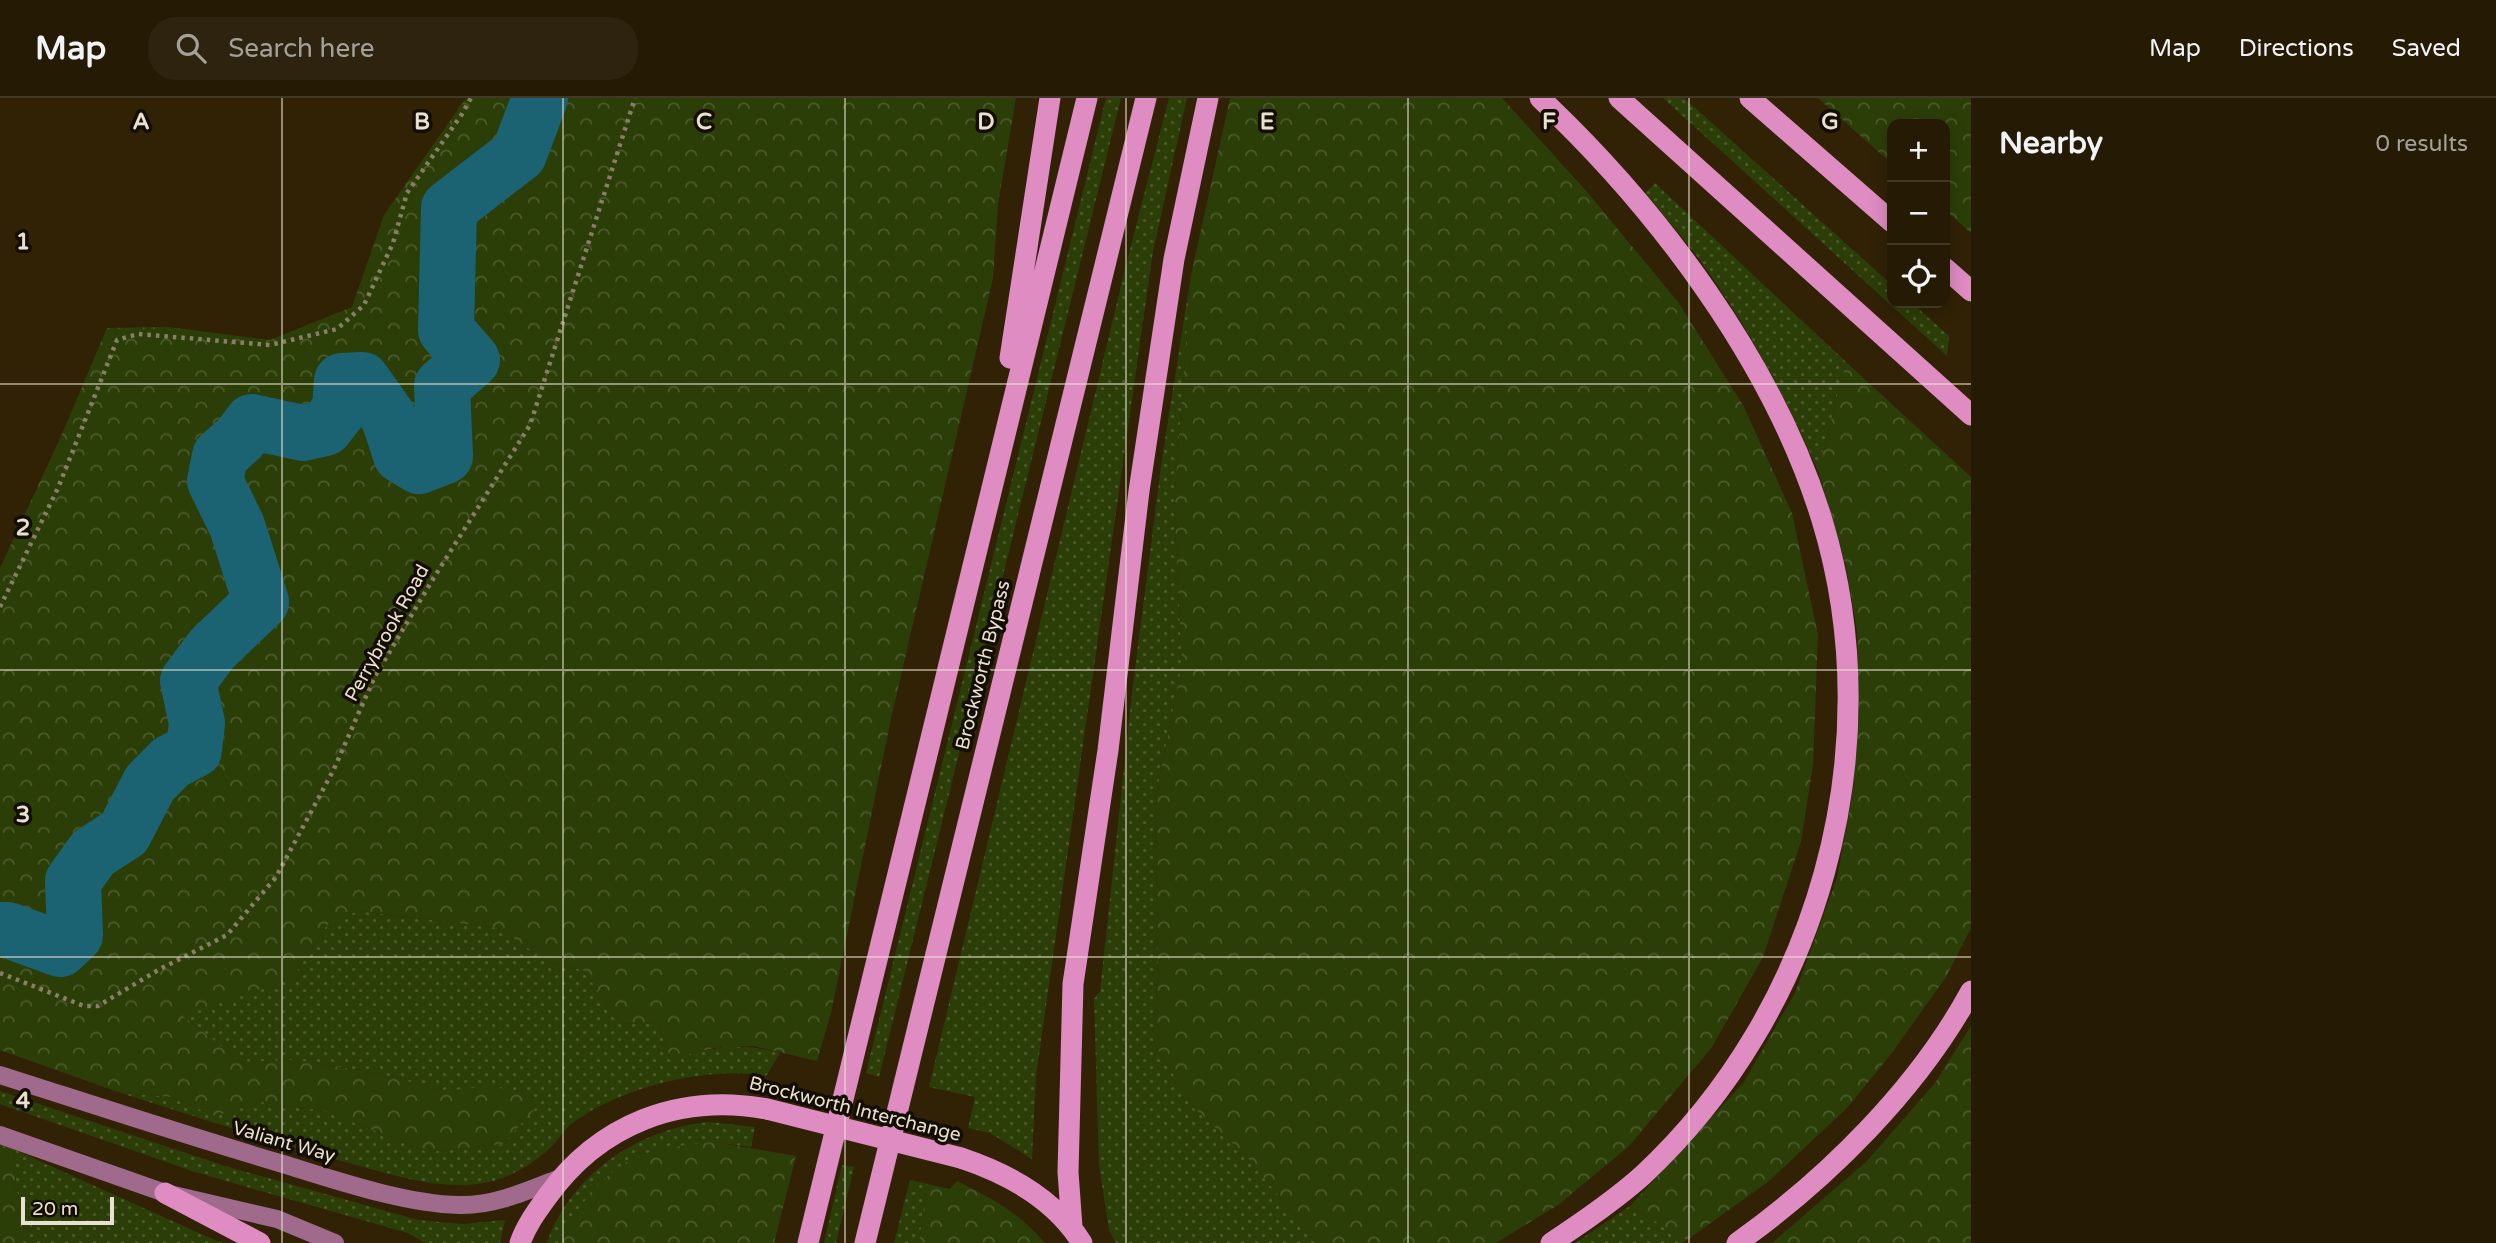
<!DOCTYPE html>
<html lang="en">
<head>
<meta charset="utf-8">
<style>
  :root { --surface:#251a04; --page:#2d230e; --text:#f1f3f6; --muted:#a3a19a; --line:#423826 }
  body { margin:0; font-family:"Varela Round",sans-serif; background:var(--page); color:var(--text) }
  .controls { position:absolute; right:21px; top:21px; display:grid; overflow:hidden; border-radius:14px; box-shadow:0 4px 18px #0003 }
  .controls button { width:63px; height:63px; display:grid; place-items:center; padding:0; border:0; border-bottom:2px solid var(--line); background:var(--surface); color:var(--text); font:35px sans-serif }
  .scale { position:absolute; left:21px; bottom:18px; width:93px; box-sizing:border-box; padding-left:7px; border:4px solid #eae0d1; border-top:0; font-size:19px; line-height:24px; white-space:nowrap; color:#eae0d1; -webkit-text-stroke:5px #140d03; paint-order:stroke }
  .list { margin:0; padding:0; list-style:none }
  h2 { display:flex; justify-content:space-between; align-items:center; height:91px; margin:0; padding:0 28px; font-size:30px }
  h2 small { font-size:23px; font-weight:400; color:var(--muted) }
  .icon { flex:none; width:38px; height:38px; fill:none; stroke:currentColor; stroke-width:2; stroke-linecap:round; stroke-linejoin:round }
  .map { position:relative; flex:none; width:1971px; height:1145px; overflow:hidden }
  header { display:flex; align-items:center; gap:42px; box-sizing:border-box; height:98px; padding:0 35px; background:var(--surface); border-bottom:2px solid var(--line) }
  header strong { font-size:33px }
  nav { display:flex; gap:38px; margin-inline-start:auto; font-size:24px }
  .search { width:490px; height:63px; background:var(--page); display:flex; align-items:center; gap:18px; box-sizing:border-box; padding:0 24px; border-radius:28px; color:var(--muted); font-size:26px }
  main { display:flex }
  aside { flex:1; background:var(--surface) }
  .map>svg:first-child { display:block }
  .grass { fill:url(#grass-dots) }
  .forest { fill:url(#forest-crowns) }
  .lines { fill:none; stroke-linecap:round; stroke-linejoin:round }
  .river { stroke:#1b6372; stroke-width:56 }
  .path { stroke:#8b7e68; stroke-width:4.5; stroke-dasharray:3.5 5; stroke-linecap:butt }
  .secondary { stroke:#9f6a8b; stroke-width:18 }
  .highway { stroke:#df8cc2; stroke-width:21 }
  .highway-bridge { stroke:#df8cc2; stroke-width:21 }
  .grid { fill:none; stroke:#eae0d1; stroke-width:2; stroke-opacity:0.55 }
  .labels { text-anchor:middle; dominant-baseline:central; stroke-width:7; stroke-linejoin:round; paint-order:stroke }
  .street-label { font-size:19px; fill:#eae0d1; stroke:#140d03 }
  .grid-label { font-size:23px; text-anchor:middle; font-weight:bold; fill:#eae0d1; stroke:#140d03; stroke-width:7; stroke-linejoin:round; paint-order:stroke }
</style>
</head>
<body>
<header>
<strong>Map</strong>
<div class="search"><svg class="icon" aria-label="search" viewBox="0 0 24 24"><circle cx="10" cy="10" r="6"/><path d="M15 15l6 6"/></svg>Search here</div>
<nav><a>Map</a><a>Directions</a><a>Saved</a></nav>
</header>
<main>
<div class="map">
<svg width="1971" height="1145" viewBox="0 0 1971 1145">
  <defs>
    <pattern id="grass-dots" width="8" height="8" patternUnits="userSpaceOnUse" patternTransform="scale(1.75)"><rect width="8" height="8" fill="#2c3e08"/><path d="M2 2h.1M6 6h.1" fill="none" stroke="#4b5a2b" stroke-width="1.8" stroke-linecap="round"/></pattern>
    <pattern id="forest-crowns" width="20" height="18" patternUnits="userSpaceOnUse" patternTransform="scale(1.75)"><rect width="20" height="18" fill="#2c3e08"/><path d="M2 6a3 3 0 1 1 6 0M12 15a3 3 0 1 1 6 0" fill="none" stroke="#4b5a2b"/></pattern>
  </defs>
  <rect width="100%" height="100%" fill="#312206"/>
  <path class="grass" d="M 1106,0 L 1121,0 L 879,979 L 866,975 Z
    M 1169,0 L 1187,0 L 1153,153 L 1036,978 L 1032,1061 L 990,1035 L 968,1030 L 975,999 L 929,989 L 1125,171 Z
    M 1663,0 L 1684,0 L 1892,187 L 1892,205 L 1912,205 L 1949,238 L 1947,258 Z
    M 1655,85 L 1846,264 L 1818,373 C 1785,297 1745,223 1696,157 C 1680,136 1662,115 1645,95 Z
    M 1191,177 L 1174,407 L 1182,566 L 1155,702 L 1158,861 L 1154,945 L 1194,1010 L 1247,1059 L 1317,1145 L 1116,1145 L 1109,1132 L 1099,1067 L 1094,901 L 1100,893 L 1133,587 L 1162,361 Z
    M 358,813 L 499,830 L 548,864 L 583,872 L 622,926 L 657,924 L 671,961 C 713,950 735,943 780,955 L 766,978 C 708,967 617,990 570,1027 C 562,1034 557,1044 549,1051 C 534,1065 509,1080 489,1084 C 442,1094 394,1077 349,1065 C 272,1044 197,1019 121,995 L 171,999 L 215,1018 L 262,1004 L 325,1013 L 428,1054 L 503,1046 L 542,1002 L 444,993 L 377,975 L 296,962 L 241,964 L 182,917 L 292,881 L 328,825 Z
    M 0,993 L 225,1068 L 418,1122 L 462,1126 L 505,1122 L 500,1145 L 425,1145 L 408,1135 L 198,1075 L 0,1006 Z
    M 709,1024 L 755,1029 L 751,1049 L 714,1044 L 613,1073 L 585,1103 L 559,1145 L 547,1145 C 571,1076 638,1031 709,1024 Z
    M 13,1051 L 201,1136 L 222,1145 L 22,1145 L 33,1128 L 16,1092 Z
    M 842,1067 L 854,1069 L 836,1145 L 824,1145 Z
    M 910,1082 L 927,1086 L 919,1145 L 894,1145 Z
    M 1630,1108 L 1687,1142 L 1682,1145 L 1575,1145 Z"/>
  <path class="forest" d="M 466,0 L 1016,0 L 998,106 L 993,180 L 890,625 L 831,915 L 817,963 L 753,948 L 714,950 L 671,961 L 657,924 L 622,926 L 583,872 L 548,864 L 499,830 L 358,813 L 328,826 L 292,881 L 183,918 L 241,964 L 296,962 L 377,975 L 444,993 L 493,988 L 543,1002 L 503,1046 L 428,1054 L 325,1013 L 262,1004 L 215,1018 L 171,999 L 121,995 L 0,952 L 0,470 L 62,336 L 107,230 L 168,229 L 270,242 L 352,209 L 384,117 Z
    M 1230,0 L 1502,0 L 1588,95 L 1678,204 L 1743,307 L 1792,415 L 1818,537 L 1813,667 L 1801,743 L 1763,859 L 1712,949 L 1629,1048 L 1558,1107 L 1496,1145 L 1317,1145 L 1247,1059 L 1194,1010 L 1154,945 L 1158,861 L 1155,702 L 1182,566 L 1174,407 L 1191,177 Z
    M 1818,0 L 1971,0 L 1971,135 L 1945,112 L 1945,26 L 1892,26 L 1892,66 Z
    M 1846,264 L 1971,379 L 1971,830 L 1946,879 L 1891,956 L 1847,1010 L 1769,1083 L 1687,1142 L 1630,1108 L 1744,984 L 1795,895 L 1837,780 L 1853,693 L 1859,612 L 1857,533 L 1846,468 L 1818,373 Z
    M 1971,928 L 1971,1145 L 1772,1145 L 1866,1064 L 1935,985 Z
    M 714,1044 L 796,1058 L 774,1145 L 559,1145 C 573,1114 606,1070 639,1058 C 663,1048 689,1047 714,1044 Z
    M 0,1047 L 13,1051 L 16,1092 L 33,1129 L 22,1145 L 0,1145 Z
    M 957,1083 C 994,1102 1017,1113 1045,1145 L 919,1145 L 927,1086 L 950,1091 Z"/>
  <g class="lines">
    <path class="river" d="M 0,832 L 8,832 L 60,851 L 75,837 L 73,783 L 93,755 L 124,735 L 150,685 L 171,664 L 194,652 L 197,625 L 188,583 L 212,551 L 261,504 L 237,428 L 215,383 L 220,358 L 240,340 L 252,324 L 303,335 L 325,330 L 340,311 L 342,283 L 362,282 L 389,320 L 401,357 L 419,368 L 445,358 L 442,288 L 472,262 L 446,232 L 449,110 L 519,56 L 540,0"/>
    <path class="path" d="M 0,509 L 58,390 L 117,242 L 138,236 L 270,247 L 337,231 L 364,207 L 393,145 L 407,95 L 462,16 L 471,0
      M 0,875 L 84,908 L 98,908 L 160,871 L 227,837 L 276,779 L 334,671 L 374,580 L 433,481 L 530,327 L 635,0"/>
    <path class="secondary" d="M 0,977 C 94,1007 188,1038 283,1066 C 335,1082 405,1106 459,1107 C 494,1108 527,1093 560,1080
      M 0,1037 L 165,1095 L 277,1121 L 335,1145"/>
    <path class="highway" d="M 1540,0 C 1658,111 1774,265 1822,422 C 1892,652 1818,914 1643,1077 C 1614,1103 1583,1124 1551,1145
      M 1619,0 L 1971,317
      M 1750,0 L 1892,124
      M 1945,170 L 1971,193
      M 1010,260 L 1050,0
      M 961,1060 C 1009,1076 1055,1101 1082,1145
      M 165,1095 L 260,1145
      M 1072,1129 L 1068,1074 L 1073,886 L 1108,652 L 1139,393 L 1174,161 L 1208,0
      M 520,1145 C 526,1128 536,1114 547,1099 C 599,1026 679,995 767,1011
      M 808,1145 L 1087,0
      M 865,1145 L 1146,0
      M 1737,1145 C 1827,1081 1918,991 1971,893"/>
    <path class="highway-bridge" d="M 767,1011 L 961,1060"/>
  </g>
  <path class="grid" d="M 282,0 L 282,1145M 563,0 L 563,1145M 845,0 L 845,1145M 1126,0 L 1126,1145M 1408,0 L 1408,1145M 1689,0 L 1689,1145M 0,286 L 1971,286M 0,572 L 1971,572M 0,859 L 1971,859"/>
  <g class="labels">
    <g class="street-label">
      <text transform="translate(387 535) rotate(-61)">Perrybrook Road</text>
      <text transform="translate(983 567) rotate(-76)">Brockworth Bypass</text>
      <text transform="translate(855 1011) rotate(14)">Brockworth Interchange</text>
      <text transform="translate(284 1044) rotate(16)">Valiant Way</text>
    </g>
  </g>
  <g class="grid-label">
    <text x="141" y="31">A</text>
    <text x="422" y="31">B</text>
    <text x="704" y="31">C</text>
    <text x="986" y="31">D</text>
    <text x="1267" y="31">E</text>
    <text x="1549" y="31">F</text>
    <text x="1830" y="31">G</text>
    <text x="23" y="151">1</text>
    <text x="23" y="437">2</text>
    <text x="23" y="724">3</text>
    <text x="23" y="1010">4</text>
  </g>
</svg>
<div class="controls">
<button>+</button>
<button>−</button>
<button><svg class="icon" aria-label="locate" viewBox="0 0 24 24"><circle cx="12" cy="12" r="6"/><path d="M12 2v4M12 18v4M2 12h4M18 12h4"/></svg></button>
</div>
<div class="scale">20 m</div>
</div>
<aside>
<h2>Nearby<small>0 results</small></h2>
<ul class="list">
</ul>
</aside>
</main>
</body>
</html>
